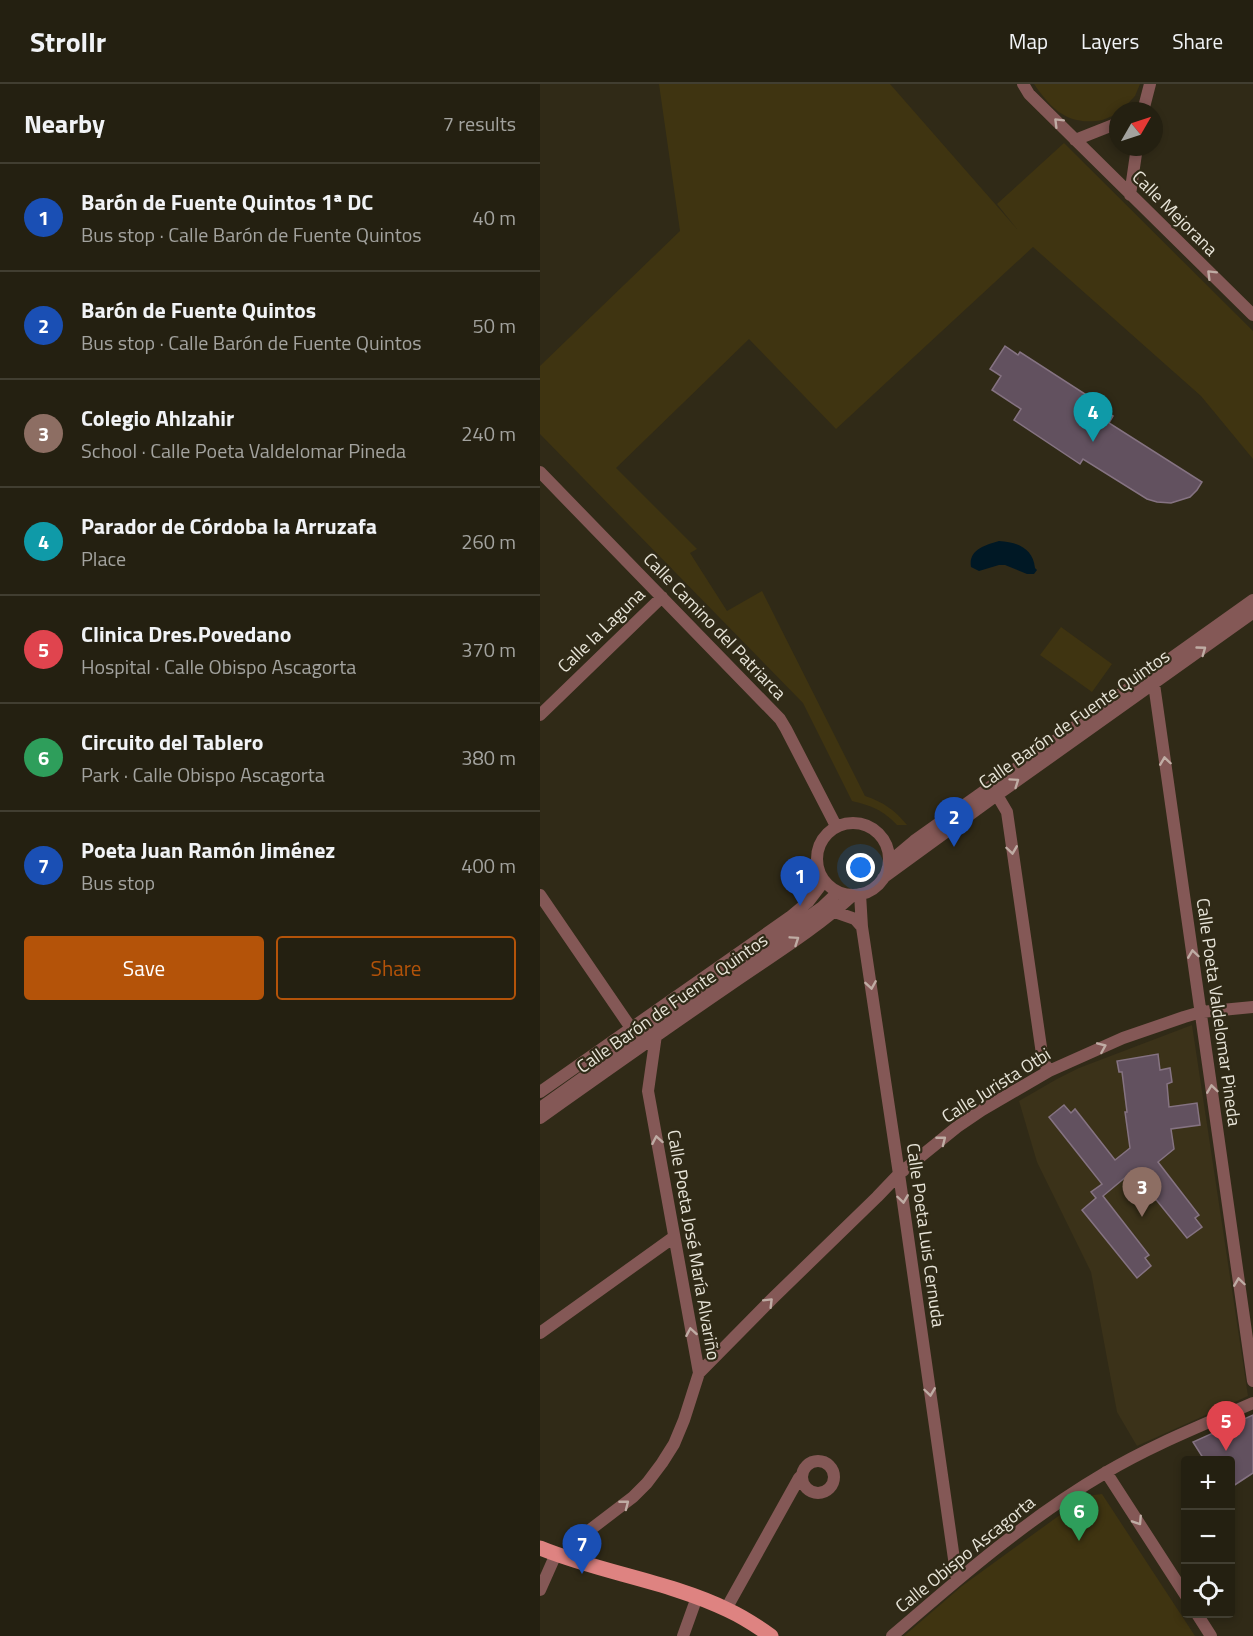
<!DOCTYPE html>
<html lang="en">
<head>
<meta charset="utf-8">
<style>
  :root { --surface:#242011; --page:#302d1f; --text:#f1f3f6; --muted:#a3a39f; --line:#413e31; --accent:#b45309 }
  body { margin:0; font-family:"Titillium Web",sans-serif; background:var(--page); color:var(--text) }
  .controls { position:absolute; right:18px; bottom:18px; display:grid; overflow:hidden; border-radius:6px; box-shadow:0 3px 9px #0003 }
  .controls button { width:54px; height:54px; display:grid; place-items:center; padding:0; border:0; border-bottom:2px solid var(--line); background:var(--surface); color:var(--text); font:30px sans-serif }
  .compass { position:absolute; left:569px; top:18px; width:54px; height:54px; border-radius:50%; background:var(--surface); box-shadow:0 3px 9px #0003; rotate:51deg }
  .you { position:absolute; left:321px; top:784px; width:21px; height:21px; margin:-15px; border:4px solid #fff; border-radius:50%; background:#1a73e8; box-shadow:0 0 0 9px #1a73e833 }
  .badge { display:grid; place-items:center; width:39px; height:39px; border-radius:50%; background:var(--accent); color:#fff; font-size:20px; font-weight:700 }
  .pin { position:absolute; translate:-50% -50px; filter:drop-shadow(0 2px 3px #0008) }
  .pin::after { content:''; position:absolute; top:32px; width:21px; height:18px; background:inherit; clip-path:polygon(0 0,100% 0,50% 100%) }
  .list { margin:0; padding:0; list-style:none }
  h2 { display:flex; justify-content:space-between; align-items:center; height:78px; margin:0; padding:0 24px; font-size:26px }
  h2 small { font-size:20px; font-weight:400; color:var(--muted) }
  .list li { display:grid; grid-template-columns:39px 1fr auto; gap:18px; align-items:center; box-sizing:border-box; height:108px; padding:0 24px; border-top:2px solid var(--line) }
  .list b { display:block; font-size:22px; white-space:nowrap }
  .list p { margin:0; font-size:20px; white-space:nowrap; color:var(--muted) }
  .list em { font-size:20px; font-style:normal; color:var(--muted) }
  .actions { display:flex; gap:12px; padding:18px 24px }
  .actions a { flex:1; padding:14px 0; border:2px solid var(--accent); border-radius:6px; text-align:center; font-size:21px; color:var(--accent) }
  .actions .main { background:var(--accent); color:#fff }
  .icon { flex:none; width:33px; height:33px; fill:none; stroke:currentColor; stroke-width:2; stroke-linecap:round; stroke-linejoin:round }
  .map { position:relative; flex:none; width:713px; height:1552px; overflow:hidden }
  header { display:flex; align-items:center; gap:36px; box-sizing:border-box; height:84px; padding:0 30px; background:var(--surface); border-bottom:2px solid var(--line) }
  header strong { font-size:28px }
  nav { display:flex; gap:33px; margin-inline-start:auto; font-size:21px }
  main { display:flex }
  aside { flex:1; background:var(--surface) }
  .map>svg:first-child { display:block }
  .built { fill:#3b3219 }
  .green { fill:#3f3411 }
  .water { fill:#001825 }
  .building { fill:#62515f; stroke:#857382; stroke-width:1.5 }
  .lines { fill:none; stroke-linecap:round; stroke-linejoin:round }
  .minor { stroke:#845856; stroke-width:12 }
  .major { stroke:#de8381; stroke-width:15 }
  .oneway { stroke:#bfaca4 }
  .labels { text-anchor:middle; dominant-baseline:central; stroke-width:4.5; stroke-linejoin:round; paint-order:stroke }
  .street-label { font-size:18px; fill:#e7e4d8; stroke:#302a17 }
</style>
</head>
<body>
<header>
<strong>Strollr</strong>
<nav><a>Map</a><a>Layers</a><a>Share</a></nav>
</header>
<main>
<aside>
<h2>Nearby<small>7 results</small></h2>
<ul class="list">
<li><span class="badge" style="background:#1a4fb4">1</span><div><b>Barón de Fuente Quintos 1ª DC</b><p>Bus stop · Calle Barón de Fuente Quintos</p></div><em>40 m</em></li>
<li><span class="badge" style="background:#1a4fb4">2</span><div><b>Barón de Fuente Quintos</b><p>Bus stop · Calle Barón de Fuente Quintos</p></div><em>50 m</em></li>
<li><span class="badge" style="background:#8d6e63">3</span><div><b>Colegio Ahlzahir</b><p>School · Calle Poeta Valdelomar Pineda</p></div><em>240 m</em></li>
<li><span class="badge" style="background:#0f9aa8">4</span><div><b>Parador de Córdoba la Arruzafa</b><p>Place</p></div><em>260 m</em></li>
<li><span class="badge" style="background:#e0444e">5</span><div><b>Clinica Dres.Povedano</b><p>Hospital · Calle Obispo Ascagorta</p></div><em>370 m</em></li>
<li><span class="badge" style="background:#2e9e5b">6</span><div><b>Circuito del Tablero</b><p>Park · Calle Obispo Ascagorta</p></div><em>380 m</em></li>
<li><span class="badge" style="background:#1a4fb4">7</span><div><b>Poeta Juan Ramón Jiménez</b><p>Bus stop</p></div><em>400 m</em></li>
</ul>
<div class="actions"><a class="main">Save</a><a>Share</a></div>
</aside>
<div class="map">
<svg width="713" height="1552" viewBox="0 0 713 1552">
  <rect width="100%" height="100%" fill="#302a17"/>
  <path class="built" d="M 652,941 L 708,1312 L 597,1362 L 577,1328 L 551,1188 L 497,1078 L 479,1017 L 517,995 L 539,984 Z"/>
  <path class="green" d="M 119,0 L 350,0 L 477,145 L 457,120 L 524,59 L 713,247 L 713,375 L 661,312 L 493,163 L 296,345 L 209,255 L 76,384 L 157,465 L 150,469 L 187,527 L 222,507 L 325,712 C 343,718 355,726 367,741 L 357,741 C 343,726 332,722 312,717 L 263,619 L 0,350 L 0,282 L 140,147 Z
    M 494,0 L 600,0 L 595,12 L 581,27 L 578,27 L 578,30 C 571,32 563,37 556,37 C 525,40 510,23 494,0 Z
    M 521,543 L 572,580 L 552,608 L 500,571 Z
    M 562,1410 L 655,1552 L 364,1552 L 422,1502 L 546,1412 Z"/>
  <path class="water" d="M 459,457 C 477,458 493,464 495,484 L 497,486 L 494,490 L 487,490 L 465,481 L 459,481 L 439,487 L 431,483 C 428,466 445,461 459,457 Z"/>
  <path class="building" d="M 465,262 L 478,271 L 480,268 L 562,321 L 560,324 L 573,332 L 569,339 L 662,398 L 657,406 L 650,413 L 631,419 L 617,418 L 607,415 L 543,375 L 540,380 L 474,336 L 481,325 L 452,306 L 461,292 L 450,285 Z
    M 618,970 L 620,986 L 630,984 L 632,998 L 627,1000 L 629,1023 L 657,1019 L 660,1041 L 631,1045 L 634,1065 L 618,1078 L 659,1131 L 655,1134 L 662,1143 L 647,1154 L 593,1087 L 563,1112 L 609,1171 L 605,1174 L 611,1182 L 597,1194 L 542,1126 L 556,1114 L 551,1108 L 562,1100 L 509,1033 L 524,1021 L 531,1029 L 535,1025 L 575,1076 L 590,1064 L 585,1028 L 587,1028 L 582,988 L 579,988 L 577,977 Z
    M 713,1331 L 713,1389 L 690,1404 L 690,1377 L 665,1377 L 653,1358 Z"/>
  <g class="lines">
    <path class="minor" d="M 483,0 L 489,10 L 713,231
      M 603,27 L 610,0
      M 535,56 L 578,39
      M 590,111 L 597,63
      M 0,388 L 240,635 L 246,645 L 296,742
      M 614,600 L 713,1297
      M 0,631 L 122,513
      M 457,711 L 467,728 L 503,977 L 509,987
      M277 775a36 36 0 1 1 72 0a36 36 0 1 1-72 0Z
      M 349,778 L 374,757 L 713,516
      M 343,794 L 457,711 L 711,530 L 713,524
      M 320,810 L 322,843 L 359,1090 L 417,1496
      M 0,811 L 91,944
      M 295,828 L 315,835 L 322,843
      M 0,1008 L 250,833 L 268,818 L 284,797
      M 0,1024 L 260,839 L 281,824 L 298,808
      M 0,1034 C 62,990 124,946 187,903 C 230,873 275,846 313,811
      M 0,1249 L 134,1153
      M 159,1289 L 233,1214 L 337,1113 L 359,1090 L 417,1043 L 442,1026 L 509,987 L 583,954 L 644,933 L 661,928 L 713,923
      M262 1393a16 16 0 1 1 32 0a16 16 0 1 1-32 0Z
      M 566,1388 L 646,1512
      M 31,1475 L 38,1455 L 93,1413 L 107,1399 L 122,1379 L 134,1360 L 144,1336 L 159,1289 L 108,1007 L 116,951
      M 0,1506 L 16,1470
      M 186,1525 L 259,1394 L 262,1391
      M 657,1530 L 671,1552
      M 143,1552 L 157,1513
      M 352,1552 C 419,1494 488,1434 565,1389 C 612,1361 663,1341 713,1319"/>
    <path class="major" d="M 0,1464 C 61,1489 128,1497 188,1526 C 203,1533 217,1542 231,1552"/>
  </g>
  <defs><path id="oneway-chevron" d="M-2-3.5L2.5 0L-2 3.5" fill="none" stroke-width="1.6" stroke-linecap="round" stroke-linejoin="round" transform="scale(1.5)"/></defs>
  <g class="oneway">
    <use href="#oneway-chevron" transform="translate(518 38) rotate(-135)"/>
    <use href="#oneway-chevron" transform="translate(671 190) rotate(-135)"/>
    <use href="#oneway-chevron" transform="translate(662 566) rotate(-36)"/>
    <use href="#oneway-chevron" transform="translate(625 677) rotate(-98)"/>
    <use href="#oneway-chevron" transform="translate(475 698) rotate(-35)"/>
    <use href="#oneway-chevron" transform="translate(472 766) rotate(82)"/>
    <use href="#oneway-chevron" transform="translate(255 856) rotate(-34)"/>
    <use href="#oneway-chevron" transform="translate(653 870) rotate(-98)"/>
    <use href="#oneway-chevron" transform="translate(331 901) rotate(81)"/>
    <use href="#oneway-chevron" transform="translate(562 963) rotate(-23)"/>
    <use href="#oneway-chevron" transform="translate(672 1005) rotate(-98)"/>
    <use href="#oneway-chevron" transform="translate(117 1056) rotate(-100)"/>
    <use href="#oneway-chevron" transform="translate(402 1056) rotate(-38)"/>
    <use href="#oneway-chevron" transform="translate(363 1115) rotate(82)"/>
    <use href="#oneway-chevron" transform="translate(699 1198) rotate(-98)"/>
    <use href="#oneway-chevron" transform="translate(229 1218) rotate(-45)"/>
    <use href="#oneway-chevron" transform="translate(151 1248) rotate(-100)"/>
    <use href="#oneway-chevron" transform="translate(390 1308) rotate(82)"/>
    <use href="#oneway-chevron" transform="translate(85 1420) rotate(-38)"/>
    <use href="#oneway-chevron" transform="translate(598 1437) rotate(57)"/>
  </g>
  <g class="labels">
    <g class="street-label">
      <text transform="translate(635 129) rotate(45)">Calle Mejorana</text>
      <text transform="translate(175 542) rotate(46)">Calle Camino del Patriarca</text>
      <text transform="translate(61 546) rotate(-44)">Calle la Laguna</text>
      <text transform="translate(534 635) rotate(-35)">Calle Barón de Fuente Quintos</text>
      <text transform="translate(132 919) rotate(-35)">Calle Barón de Fuente Quintos</text>
      <text transform="translate(679 928) rotate(82)">Calle Poeta Valdelomar Pineda</text>
      <text transform="translate(456 1001) rotate(-32)">Calle Jurista Otbi</text>
      <text transform="translate(386 1151) rotate(82)">Calle Poeta Luis Cernuda</text>
      <text transform="translate(154 1161) rotate(80)">Calle Poeta José María Alvariño</text>
      <text transform="translate(425 1470) rotate(-39)">Calle Obispo Ascagorta</text>
    </g>
  </g>
</svg>
<div class="controls">
<button>+</button>
<button>−</button>
<button><svg class="icon" aria-label="locate" viewBox="0 0 24 24"><circle cx="12" cy="12" r="6"/><path d="M12 2v4M12 18v4M2 12h4M18 12h4"/></svg></button>
</div>
<svg class="compass" viewBox="-18 -18 36 36"><path d="M0-13l5 13h-10z" fill="#e53935"/><path d="M0 13l5-13h-10z" fill="#a3a39f"/></svg>
<div class="you"></div>
<div class="pin badge" style="left:260px;top:822px;background:#1a4fb4">1</div>
<div class="pin badge" style="left:414px;top:763px;background:#1a4fb4">2</div>
<div class="pin badge" style="left:602px;top:1133px;background:#8d6e63">3</div>
<div class="pin badge" style="left:553px;top:358px;background:#0f9aa8">4</div>
<div class="pin badge" style="left:686px;top:1367px;background:#e0444e">5</div>
<div class="pin badge" style="left:539px;top:1457px;background:#2e9e5b">6</div>
<div class="pin badge" style="left:42px;top:1490px;background:#1a4fb4">7</div>
</div>
</main>
</body>
</html>
